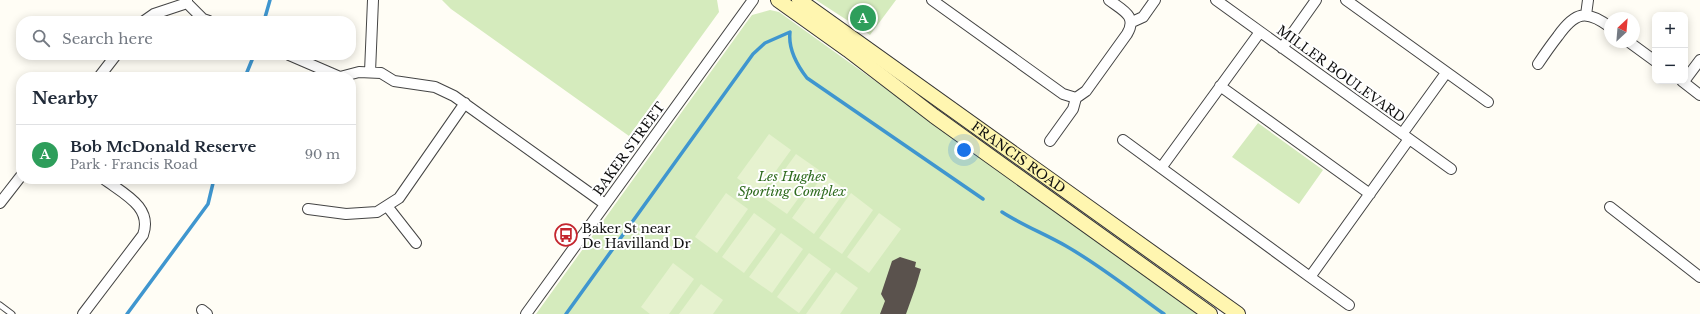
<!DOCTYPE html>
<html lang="en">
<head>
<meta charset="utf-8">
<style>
  :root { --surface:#fff; --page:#f2f2f3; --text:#1f2937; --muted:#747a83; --line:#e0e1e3; --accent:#111827 }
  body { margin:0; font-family:"Libre Baskerville",serif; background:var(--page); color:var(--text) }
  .controls { position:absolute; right:12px; top:12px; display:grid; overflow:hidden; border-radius:8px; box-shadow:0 2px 10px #0003 }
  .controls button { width:36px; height:36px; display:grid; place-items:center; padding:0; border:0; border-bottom:1px solid var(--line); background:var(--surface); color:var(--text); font:20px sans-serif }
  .compass { position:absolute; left:1604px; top:12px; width:36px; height:36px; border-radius:50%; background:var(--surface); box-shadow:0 2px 10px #0003; rotate:26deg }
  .you { position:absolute; left:964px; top:150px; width:14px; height:14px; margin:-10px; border:3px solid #fff; border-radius:50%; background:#1a73e8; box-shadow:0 0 0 6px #1a73e833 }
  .badge { display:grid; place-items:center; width:26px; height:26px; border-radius:50%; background:var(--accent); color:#fff; font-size:13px; font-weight:700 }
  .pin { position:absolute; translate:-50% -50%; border:2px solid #fff; box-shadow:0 1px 4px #0006 }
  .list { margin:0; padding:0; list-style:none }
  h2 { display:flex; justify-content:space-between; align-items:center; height:52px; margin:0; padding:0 16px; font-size:17px }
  h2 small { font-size:13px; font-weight:400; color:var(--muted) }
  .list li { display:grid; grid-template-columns:26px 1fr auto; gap:12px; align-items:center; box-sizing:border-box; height:60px; padding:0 16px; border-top:1px solid var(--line) }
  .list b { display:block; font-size:15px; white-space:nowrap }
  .list p { margin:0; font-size:13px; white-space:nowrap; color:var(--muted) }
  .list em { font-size:13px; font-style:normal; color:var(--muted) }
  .icon { flex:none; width:22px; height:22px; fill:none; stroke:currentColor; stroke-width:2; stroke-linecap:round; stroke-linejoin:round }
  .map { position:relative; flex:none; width:1700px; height:314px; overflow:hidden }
  .search { position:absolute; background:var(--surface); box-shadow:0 2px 10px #0003; left:16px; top:16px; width:340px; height:44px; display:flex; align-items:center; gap:10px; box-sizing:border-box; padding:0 14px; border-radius:16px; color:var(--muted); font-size:15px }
  .panel { position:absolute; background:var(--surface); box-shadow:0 2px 10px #0003; left:16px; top:72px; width:340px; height:112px; border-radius:16px }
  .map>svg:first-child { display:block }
  .green { fill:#d5ebbd }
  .pitch { fill:#e6f2cf }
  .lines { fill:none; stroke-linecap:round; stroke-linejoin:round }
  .stream { stroke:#3f96cf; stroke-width:3.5 }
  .building { fill:#5a524d }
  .service-casing { stroke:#444; stroke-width:7 }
  .minor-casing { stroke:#444; stroke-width:12 }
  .secondary-casing { stroke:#333; stroke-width:16 }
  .service { stroke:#fff; stroke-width:5 }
  .minor { stroke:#fff; stroke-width:10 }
  .secondary { stroke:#fff6b0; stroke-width:14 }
  .labels { text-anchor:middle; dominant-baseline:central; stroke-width:4; stroke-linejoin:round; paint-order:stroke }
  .street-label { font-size:13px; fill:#111; stroke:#fff }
  .park-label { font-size:13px; font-style:italic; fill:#2f6b1f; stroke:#fff }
  .poi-label { font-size:13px; fill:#111; stroke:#fff; text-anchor:start }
</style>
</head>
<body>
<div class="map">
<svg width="1700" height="314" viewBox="0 0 1700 314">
  <rect width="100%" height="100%" fill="#fffdf5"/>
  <path class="green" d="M 442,0 L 717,0 L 719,12 L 629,136 L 451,9 Z
    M 816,0 L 896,0 L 870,35 Z
    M 770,10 L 779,12 L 1200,314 L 536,314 L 746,23 L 752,15 Z
    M 1258,123 L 1323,170 L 1299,204 L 1232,157 Z"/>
  <path class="pitch" d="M 769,134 L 791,150 L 759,194 L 737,178 Z
    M 796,154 L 819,170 L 787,214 L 764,198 Z
    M 824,174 L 846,190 L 814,234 L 792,218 Z
    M 726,193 L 748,209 L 717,253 L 695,237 Z
    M 851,193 L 873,210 L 842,254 L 819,238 Z
    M 754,213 L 776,229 L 744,273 L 722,257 Z
    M 879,213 L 901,229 L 869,273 L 847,257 Z
    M 781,233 L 803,249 L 772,293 L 749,277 Z
    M 809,253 L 831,269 L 799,313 L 777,297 Z
    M 673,263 L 694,279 L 669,314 L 650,314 L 641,307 Z
    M 836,272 L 858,288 L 840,314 L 806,314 Z
    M 701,284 L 723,300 L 713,314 L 679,314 Z"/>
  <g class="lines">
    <path class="stream" d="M 264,21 L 270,0
      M 245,77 L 254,55
      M 1002,212 C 1022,225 1045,234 1066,246 C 1101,266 1132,291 1164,314
      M 127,314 L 208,204 L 214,179
      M 566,314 L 753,54 L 765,43 L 790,32 C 788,49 797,65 807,78 L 983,199"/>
  </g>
  <path class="building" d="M 900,257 L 916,262 L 915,267 L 921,269 L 916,286 L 906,314 L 880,314 L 885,301 L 881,294 L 892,261 Z"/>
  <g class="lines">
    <g class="service-casing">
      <path id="service" d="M 0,305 L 12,314"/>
    </g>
    <g class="minor-casing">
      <path id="minor" d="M 187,0 L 187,3 L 203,19 L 209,21
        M 932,0 L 1063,94 L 1076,98 L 1086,91 L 1127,34 C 1138,16 1122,10 1109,0
        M 1216,0 L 1451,169
        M 1346,0 L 1488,102
        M 1586,15 L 1588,0
        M 144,21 L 154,14 L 187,3
        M 1132,22 L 1143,17 L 1155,0
        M 1629,42 L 1655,61
        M 1282,48 L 1316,0
        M 289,55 L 340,77 L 359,72 L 381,73 L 394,81 L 435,87 L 454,96 L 605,204
        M 1538,64 C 1544,55 1551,45 1558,36 C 1575,12 1586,9 1610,27
        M 370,72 L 373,0
        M 99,77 L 116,55
        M 1685,80 L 1700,60
        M 1682,81 L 1700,95
        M 1220,86 L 1370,194
        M 1402,134 L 1446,73
        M 1123,140 L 1310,277 L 1409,139
        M 1050,141 L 1073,109 L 1076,98
        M 1161,168 L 1260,32
        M 0,203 L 21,176
        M 387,206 L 416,243
        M 1610,207 L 1700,277
        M 308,209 L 346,214 L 377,212 L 399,198 L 465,103
        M 1310,277 L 1349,305
        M 202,310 L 207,314
        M 83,314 L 143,235 C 153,207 124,194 104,179
        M 526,314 L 753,0"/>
    </g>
    <g class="secondary-casing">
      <g id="secondary">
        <path d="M 778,0 L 848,50 L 934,116 L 1210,314"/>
        <path id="s1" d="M 799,0 L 1238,314"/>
      </g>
    </g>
    <use href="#service" class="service"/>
    <use href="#minor" class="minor"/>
    <use href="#secondary" class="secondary"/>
  </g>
  <defs>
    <g id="bus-ring" transform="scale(1.15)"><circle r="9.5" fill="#fff" stroke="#c4262e" stroke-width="1.5"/><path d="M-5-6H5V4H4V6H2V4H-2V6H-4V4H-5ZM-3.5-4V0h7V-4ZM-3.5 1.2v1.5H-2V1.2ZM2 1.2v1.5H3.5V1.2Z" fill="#c4262e"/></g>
  </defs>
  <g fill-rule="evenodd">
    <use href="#bus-ring" x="566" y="235"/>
  </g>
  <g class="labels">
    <g class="street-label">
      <text transform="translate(1341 74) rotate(36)">MILLER BOULEVARD</text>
      <text transform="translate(629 149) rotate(-54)">BAKER STREET</text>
      <text stroke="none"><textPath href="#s1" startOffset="270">FRANCIS ROAD</textPath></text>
    </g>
    <g class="park-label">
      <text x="792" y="176">Les Hughes<tspan x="792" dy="15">Sporting Complex</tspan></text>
    </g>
    <g class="poi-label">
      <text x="582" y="228">Baker St near<tspan x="582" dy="15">De Havilland Dr</tspan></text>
    </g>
  </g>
</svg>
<div class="controls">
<button>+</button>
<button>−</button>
</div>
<svg class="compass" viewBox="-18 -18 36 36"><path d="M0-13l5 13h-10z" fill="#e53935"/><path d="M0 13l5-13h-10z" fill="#747a83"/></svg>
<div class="you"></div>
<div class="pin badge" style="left:863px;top:18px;background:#2e9e5b">A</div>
<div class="search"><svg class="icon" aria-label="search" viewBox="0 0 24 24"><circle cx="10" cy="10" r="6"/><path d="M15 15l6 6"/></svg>Search here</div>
<section class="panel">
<h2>Nearby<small></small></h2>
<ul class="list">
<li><span class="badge" style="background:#2e9e5b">A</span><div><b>Bob McDonald Reserve</b><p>Park · Francis Road</p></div><em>90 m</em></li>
</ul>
</section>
</div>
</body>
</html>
